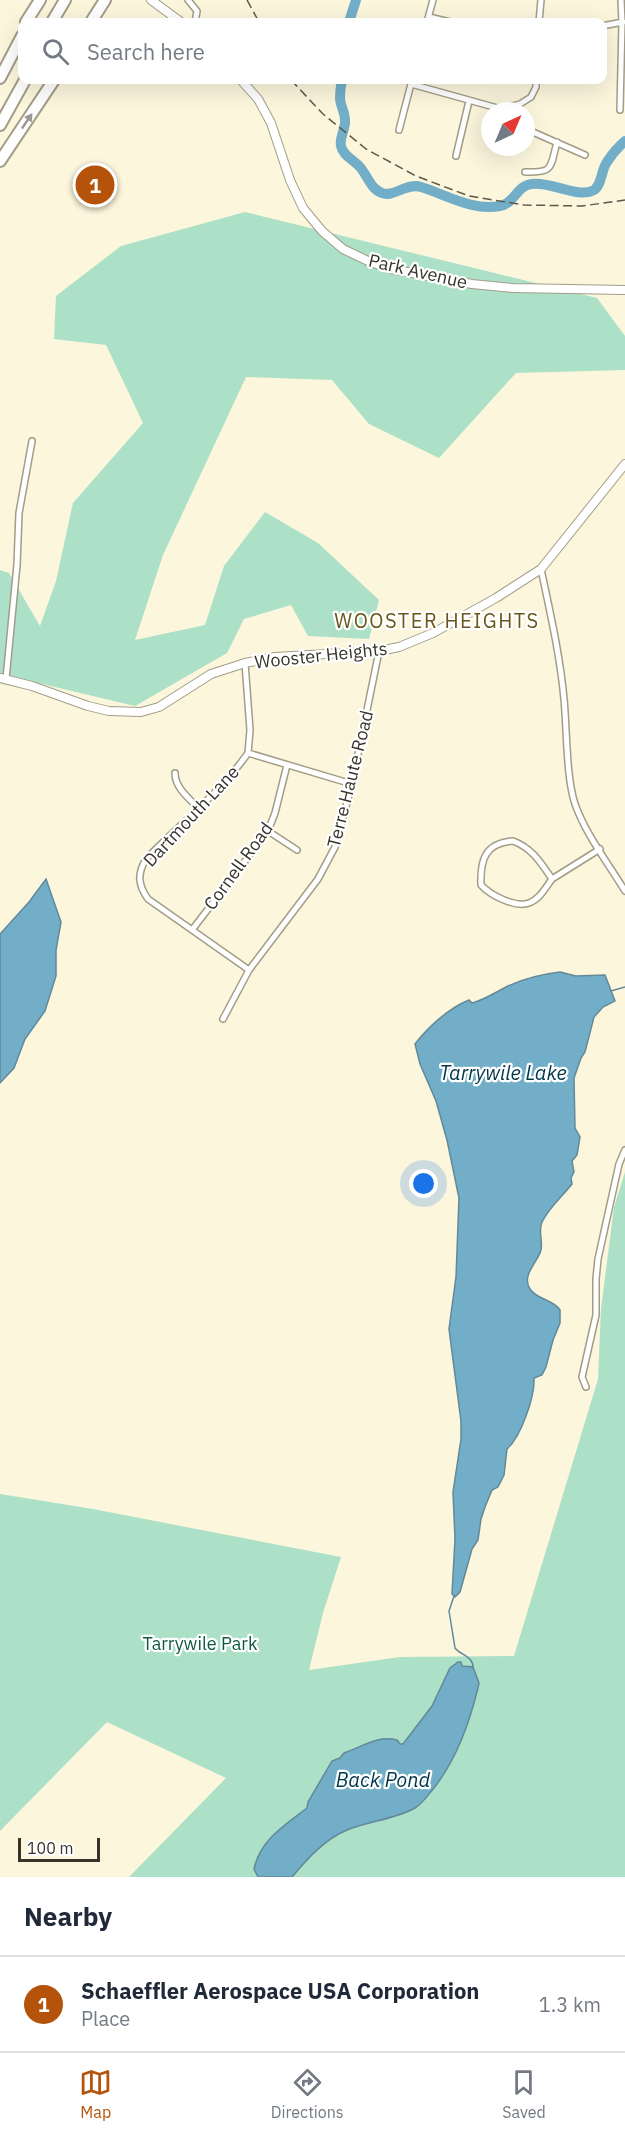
<!DOCTYPE html>
<html lang="en">
<head>
<meta charset="utf-8">
<style>
  :root { --surface:#fff; --page:#f6f6f7; --text:#1f2937; --muted:#747a83; --line:#e0e1e3; --accent:#b45309 }
  body { margin:0; font-family:"IBM Plex Sans",sans-serif; background:var(--page); color:var(--text) }
  .compass { position:absolute; left:481px; top:102px; width:54px; height:54px; border-radius:50%; background:var(--surface); box-shadow:0 6px 24px #0002; rotate:44deg }
  .scale { position:absolute; left:18px; bottom:15px; width:82px; box-sizing:border-box; padding-left:6px; border:3px solid #36332a; border-top:0; font-size:16px; line-height:21px; white-space:nowrap; color:#36332a; -webkit-text-stroke:4px #fff; paint-order:stroke }
  .you { position:absolute; left:424px; top:1184px; width:21px; height:21px; margin:-15px; border:4px solid #fff; border-radius:50%; background:#1a73e8; box-shadow:0 0 0 9px #1a73e833 }
  .badge { display:grid; place-items:center; width:39px; height:39px; border-radius:50%; background:var(--accent); color:#fff; font-size:20px; font-weight:700 }
  .pin { position:absolute; translate:-50% -50%; border:3px solid #fff; box-shadow:0 2px 6px #0006 }
  .list { margin:0; padding:0; list-style:none }
  h2 { display:flex; justify-content:space-between; align-items:center; height:78px; margin:0; padding:0 24px; font-size:26px }
  h2 small { font-size:20px; font-weight:400; color:var(--muted) }
  .list li { display:grid; grid-template-columns:39px 1fr auto; gap:18px; align-items:center; box-sizing:border-box; height:96px; padding:0 24px; border-top:2px solid var(--line) }
  .list b { display:block; font-size:22px; white-space:nowrap }
  .list p { margin:0; font-size:20px; white-space:nowrap; color:var(--muted) }
  .list em { font-size:20px; font-style:normal; color:var(--muted) }
  .icon { flex:none; width:33px; height:33px; fill:none; stroke:currentColor; stroke-width:2; stroke-linecap:round; stroke-linejoin:round }
  .map { position:relative; flex:none; width:625px; height:1877px; overflow:hidden }
  .search { position:absolute; background:var(--surface); box-shadow:0 6px 24px #0002; left:18px; right:18px; top:18px; height:66px; display:flex; align-items:center; gap:15px; box-sizing:border-box; padding:0 21px; border-radius:12px; color:var(--muted); font-size:22px }
  .sheet { height:174px; background:var(--surface) }
  nav { display:flex; justify-content:space-around; align-items:center; box-sizing:border-box; height:84px; border-top:2px solid var(--line); background:var(--surface); font-size:16px; color:var(--muted) }
  nav a { display:grid; justify-items:center; gap:3px }
  nav .on { color:var(--accent) }
  .map>svg:first-child { display:block }
  .green { fill:#ace1c7 }
  .water { fill:#73aec8; stroke:#618999; stroke-width:1.5 }
  .lines { fill:none; stroke-linecap:round; stroke-linejoin:round }
  .stream { stroke:#618999; stroke-width:1.5 }
  .river { stroke:#73aec8; stroke-width:10 }
  .minor-casing { stroke:#a39d87; stroke-width:8 }
  .secondary-casing { stroke:#a39d87; stroke-width:10 }
  .motorway-casing { stroke:#a39d87; stroke-width:14 }
  .minor { stroke:#fff; stroke-width:5 }
  .secondary { stroke:#fff; stroke-width:8 }
  .motorway { stroke:#fff; stroke-width:10 }
  .rail { stroke:#5c584c; stroke-width:1.5; stroke-dasharray:9 4.5; stroke-linecap:butt }
  .oneway { fill:#9a9994 }
  .labels { text-anchor:middle; dominant-baseline:central; stroke-width:4.5; stroke-linejoin:round; paint-order:stroke }
  .street-label { font-size:18px; fill:#36332a; stroke:#fff }
  .park-label { font-size:18px; fill:#105940; stroke:#fff }
  .neighbourhood-label { font-size:20px; letter-spacing:1.5px; fill:#695419; stroke:#fff }
  .water-label { font-size:20px; font-style:italic; fill:#003648; stroke:#fff }
</style>
</head>
<body>
<div class="map">
<svg width="625" height="1877" viewBox="0 0 625 1877">
  <rect width="100%" height="100%" fill="#fcf6dd"/>
  <path class="green" d="M 245,212 L 597,298 L 625,336 L 625,370 L 516,373 L 439,458 L 369,424 L 332,380 L 246,377 L 163,555 L 135,640 L 205,625 L 224,566 L 265,512 L 318,543 L 379,600 L 369,639 L 308,636 L 291,605 L 244,619 L 227,653 L 135,706 L 0,674 L 0,570 L 9,573 L 40,626 L 56,581 L 73,503 L 143,423 L 106,345 L 54,339 L 56,296 L 121,246 Z
    M 625,1172 L 625,1877 L 129,1877 L 226,1778 L 107,1722 L 0,1831 L 0,1494 L 93,1509 L 341,1557 L 323,1613 L 309,1670 L 400,1657 L 514,1656 L 598,1379 L 601,1309 L 614,1207 Z"/>
  <path class="water" d="M 46,879 L 61,922 L 56,950 L 56,976 L 45,1011 L 25,1039 L 14,1068 L 0,1083 L 0,934 L 29,902 Z
    M 560,972 L 576,976 L 605,975 L 615,1001 L 603,1007 L 594,1017 L 585,1052 L 581,1058 L 574,1078 L 575,1128 L 580,1137 L 577,1155 L 572,1161 L 574,1172 L 571,1178 L 572,1184 C 562,1197 550,1206 542,1222 C 538,1231 543,1241 541,1250 C 538,1262 521,1275 530,1289 C 537,1300 553,1299 560,1310 L 560,1323 L 553,1340 L 546,1367 L 542,1375 L 534,1378 C 535,1396 521,1437 507,1449 L 504,1475 L 498,1487 L 492,1490 L 485,1507 L 481,1519 L 478,1540 L 472,1549 L 460,1592 L 455,1597 L 452,1594 L 455,1539 L 453,1492 L 461,1439 L 461,1421 L 449,1329 L 456,1277 L 459,1198 L 447,1140 L 436,1101 L 420,1064 L 415,1044 C 428,1027 449,1008 469,1000 L 472,1003 C 484,1000 496,992 508,986 C 523,979 543,974 560,972 Z
    M 458,1662 L 461,1662 L 462,1666 L 473,1667 L 479,1683 L 478,1688 C 469,1724 457,1758 434,1788 C 428,1795 423,1803 415,1808 C 396,1819 369,1821 347,1830 C 325,1839 307,1859 292,1877 L 258,1877 L 254,1869 C 260,1840 285,1825 307,1808 L 308,1802 L 332,1761 L 340,1758 L 344,1753 C 362,1747 377,1735 397,1740 L 400,1744 L 403,1744 L 432,1706 L 450,1668 Z"/>
  <g class="lines">
    <path class="stream" d="M 611,991 L 625,987
      M 454,1596 L 449,1611 L 455,1648 C 460,1655 473,1656 473,1667"/>
    <path class="river" d="M 349,22 L 356,0
      M 342,80 C 341,85 340,92 340,98 C 340,105 345,112 345,120 C 346,129 339,137 341,146 C 343,156 353,159 359,166 C 367,174 370,189 382,193 C 393,198 407,182 421,187 C 447,195 472,211 500,206 C 514,204 517,185 532,184 C 551,181 578,199 594,190 C 602,185 601,170 607,162 C 612,154 618,147 625,141"/>
    <g class="minor-casing">
      <path id="minor" d="M 188,0 L 197,11 L 195,22
        M 429,17 L 450,22
        M 427,22 L 433,0
        M 539,22 L 541,0
        M 602,26 L 623,22
        M 411,84 L 501,109 L 520,104 L 531,97 L 536,87 L 536,80
        M 620,110 L 622,22 L 621,0
        M 526,129 L 585,155
        M 399,130 L 412,80
        M 456,156 L 469,101
        M 525,172 C 554,173 550,168 557,142
        M 541,569 C 550,612 560,655 564,699 C 567,729 566,777 575,804 C 586,835 608,863 625,891
        M 245,663 L 250,730 L 248,753 L 352,784
        M 6,679 L 17,565 L 19,513 L 32,441
        M 248,753 C 220,793 180,824 146,859 C 137,874 138,885 148,899 L 249,970
        M 175,773 C 175,788 189,798 198,808
        M 268,831 L 297,850
        M 513,841 C 532,848 541,863 552,879 C 546,887 540,899 529,903 C 515,908 490,895 481,885 C 480,860 485,843 513,841 Z
        M 552,879 L 600,849
        M 192,930 L 268,831 L 275,813 L 287,765
        M 223,1019 L 249,970 L 318,879 L 335,847 L 352,784 L 379,651
        M 586,1387 L 582,1377 L 596,1315 L 596,1279 L 598,1259 L 619,1164 L 625,1150"/>
    </g>
    <g class="secondary-casing">
      <path id="secondary" d="M 151,0 L 181,22
        M 241,80 L 258,99 L 271,123 L 290,180 L 303,208 L 322,231 L 343,249 L 368,261 L 391,269 L 472,284 L 513,288 L 625,290
        M 0,678 L 32,686 L 88,706 L 109,711 L 141,712 L 159,707 L 211,674 L 245,663 L 275,657 L 379,651 L 399,647 L 433,633 L 496,598 L 541,569 L 625,464"/>
    </g>
    <g class="motorway-casing">
      <path id="motorway" d="M 26,22 L 40,0
        M 52,22 L 65,0
        M 91,22 L 105,0
        M 0,78 L 22,36
        M 0,125 L 25,80
        M 0,161 L 54,80"/>
    </g>
    <use href="#minor" class="minor"/>
    <use href="#secondary" class="secondary"/>
    <use href="#motorway" class="motorway"/>
    <path class="rail" d="M 247,0 L 259,22
      M 291,80 L 323,114 L 366,149 L 416,176 L 469,196 L 524,205 L 582,206 L 625,200"/>
  </g>
  <defs><path id="oneway-solid" d="M-6-.8H1V-3.2L6.5 0L1 3.2V.8H-6Z" transform="scale(1.5)"/></defs>
  <use class="oneway" href="#oneway-solid" transform="translate(27 121) rotate(-56)"/>
  <g class="labels">
    <g class="street-label">
      <text transform="translate(418 271) rotate(13)">Park Avenue</text>
      <text transform="translate(321 655) rotate(-6)">Wooster Heights</text>
      <text transform="translate(350 779) rotate(-76)">Terre Haute Road</text>
      <text transform="translate(191 816) rotate(-47)">Dartmouth Lane</text>
      <text transform="translate(238 866) rotate(-54)">Cornell Road</text>
    </g>
    <g class="park-label">
      <text x="200" y="1643">Tarrywile Park</text>
    </g>
    <g class="neighbourhood-label">
      <text x="437" y="620">WOOSTER HEIGHTS</text>
    </g>
    <g class="water-label">
      <text x="503" y="1072">Tarrywile Lake</text>
      <text x="383" y="1779">Back Pond</text>
    </g>
  </g>
</svg>
<svg class="compass" viewBox="-18 -18 36 36"><path d="M0-13l5 13h-10z" fill="#e53935"/><path d="M0 13l5-13h-10z" fill="#747a83"/></svg>
<div class="scale">100 m</div>
<div class="you"></div>
<div class="pin badge" style="left:95px;top:185px">1</div>
<div class="search"><svg class="icon" aria-label="search" viewBox="0 0 24 24"><circle cx="10" cy="10" r="6"/><path d="M15 15l6 6"/></svg>Search here</div>
</div>
<section class="sheet">
<h2>Nearby<small></small></h2>
<ul class="list">
<li><span class="badge">1</span><div><b>Schaeffler Aerospace USA Corporation</b><p>Place</p></div><em>1.3 km</em></li>
</ul>
</section>
<nav>
<a class="on"><svg class="icon" aria-label="map" viewBox="0 0 24 24"><path d="M3 6l6-2 6 2 6-2v14l-6 2-6-2-6 2zM9 4v14M15 6v14"/></svg>Map</a>
<a><svg class="icon" aria-label="directions" viewBox="0 0 24 24"><path d="M12 3l9 9-9 9-9-9zM9 14v-3h6M13 9l2 2-2 2"/></svg>Directions</a>
<a><svg class="icon" aria-label="saved" viewBox="0 0 24 24"><path d="M7 4h10v16l-5-4-5 4z"/></svg>Saved</a>
</nav>
</body>
</html>
